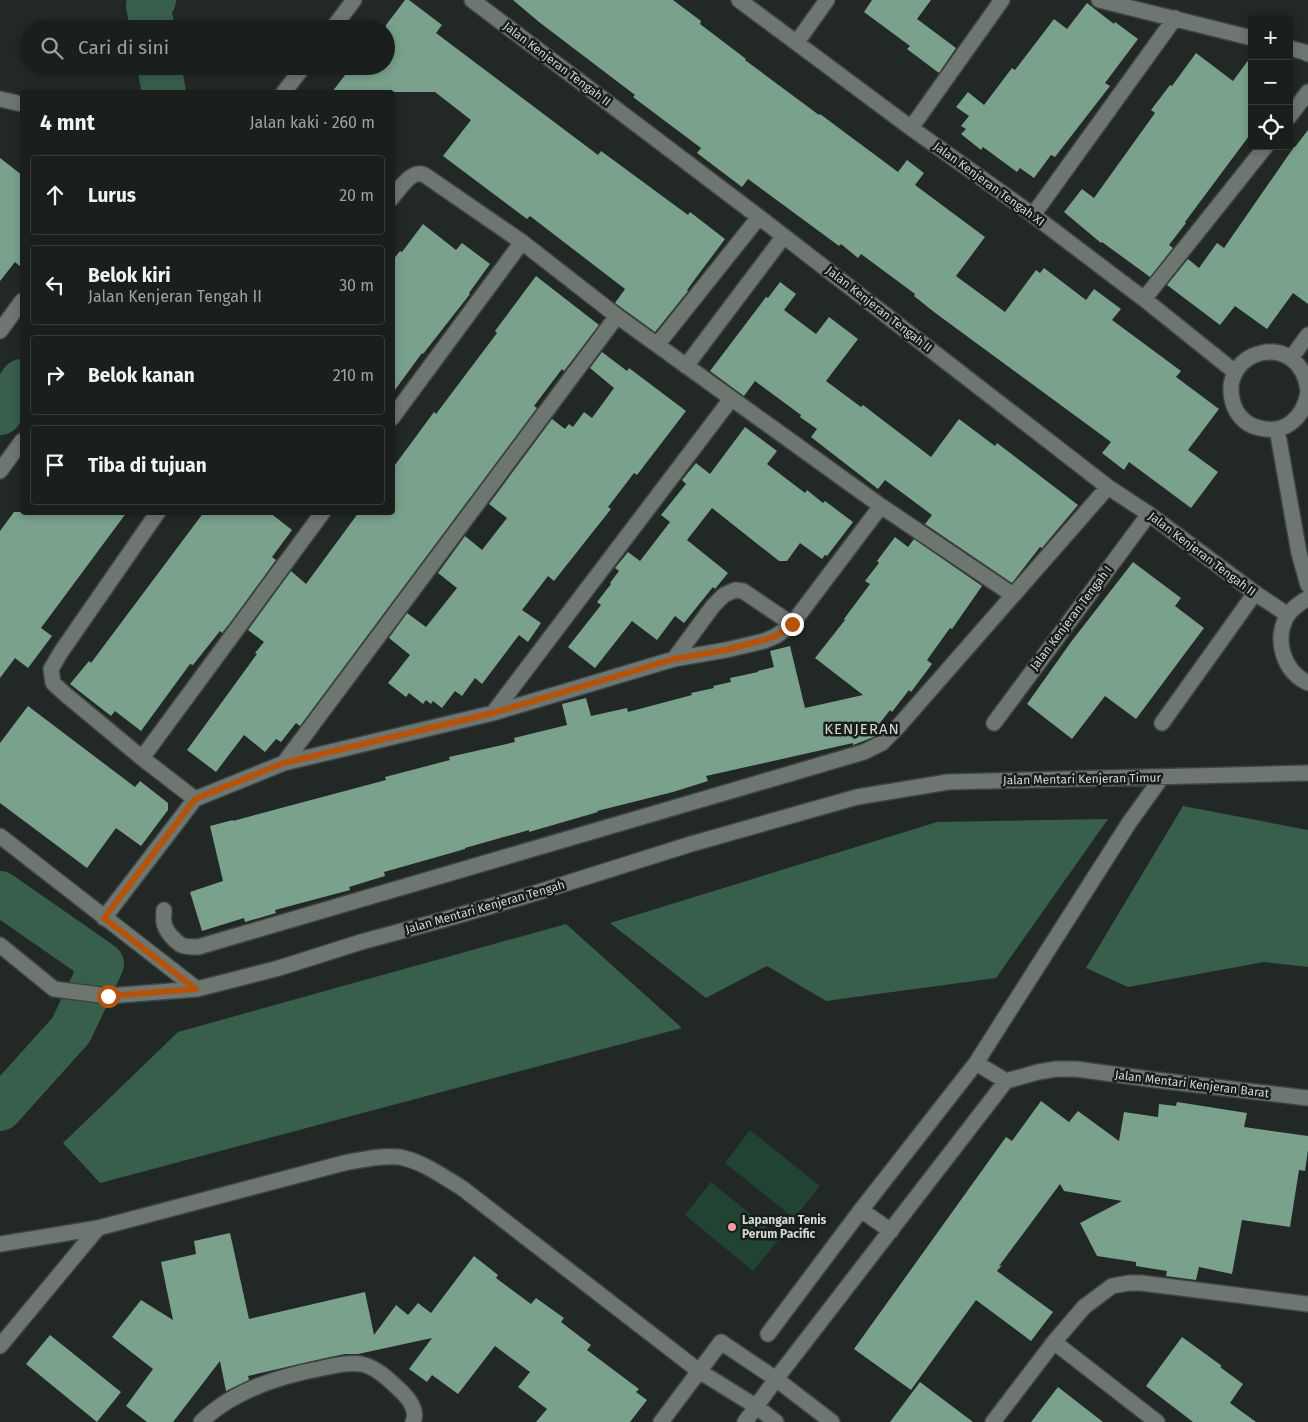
<!DOCTYPE html>
<html lang="id">
<head>
<meta charset="utf-8">
<style>
  :root { --surface:#1a1e1c; --page:#272b29; --text:#f1f3f6; --muted:#9fa2a3; --line:#383c3b }
  body { margin:0; font-family:"Fira Sans",sans-serif; background:var(--page); color:var(--text) }
  .controls { position:absolute; right:15px; top:15px; display:grid; overflow:hidden; border-radius:5px; box-shadow:0 2px 8px #0003 }
  .controls button { width:45px; height:45px; display:grid; place-items:center; padding:0; border:0; border-bottom:1px solid var(--line); background:var(--surface); color:var(--text); font:25px sans-serif }
  .stop { position:absolute; width:15px; height:15px; margin:-11px; border:4px solid #b45309; border-radius:50%; background:#fff }
  .stop.end { background:#b45309; border-color:#fff; box-shadow:0 1px 5px #0008 }
  .list { margin:0; padding:0; list-style:none }
  h2 { display:flex; justify-content:space-between; align-items:center; height:65px; margin:0; padding:0 20px; font-size:21px }
  h2 small { font-size:16px; font-weight:400; color:var(--muted) }
  .list li { display:grid; grid-template-columns:32px 1fr auto; gap:15px; align-items:center; box-sizing:border-box; height:80px; margin:0 10px 10px; padding:0 10px; border:1px solid var(--line); border-radius:5px }
  .list b { display:block; font-size:19px; white-space:nowrap }
  .list p { margin:0; font-size:16px; white-space:nowrap; color:var(--muted) }
  .list em { font-size:16px; font-style:normal; color:var(--muted) }
  .icon { flex:none; width:28px; height:28px; fill:none; stroke:currentColor; stroke-width:2; stroke-linecap:round; stroke-linejoin:round }
  .map { position:relative; flex:none; width:1308px; height:1422px; overflow:hidden }
  .search { position:absolute; background:var(--surface); box-shadow:0 2px 8px #0003; left:20px; top:20px; width:375px; height:55px; display:flex; align-items:center; gap:12px; box-sizing:border-box; padding:0 18px; border-radius:28px; color:var(--muted); font-size:19px }
  .panel { position:absolute; background:var(--surface); box-shadow:0 2px 8px #0003; left:20px; top:90px; width:375px; height:425px; border-radius:5px }
  .map>svg:first-child { display:block }
  .green { fill:#214333 }
  .water { fill:#385e4c }
  .lines { fill:none; stroke-linecap:round; stroke-linejoin:round }
  .river { stroke:#385e4c; stroke-width:44 }
  .building { fill:#79a18c }
  .minor-casing { stroke:#3f4442; stroke-width:18 }
  .minor { stroke:#6e7672; stroke-width:15 }
  .route { stroke:#b45309; stroke-width:6 }
  .poi-dot { fill:#f49aa4; stroke:#181f1b; stroke-width:2 }
  .labels { text-anchor:middle; dominant-baseline:central; stroke-width:5; stroke-linejoin:round; paint-order:stroke }
  .street-label { font-size:12px; fill:#d3d7d5; stroke:#181f1b }
  .poi-label { font-size:12px; font-weight:bold; fill:#d3d7d5; stroke:#181f1b; text-anchor:start }
  .quarter-label { font-size:15px; letter-spacing:1px; fill:#d3d7d5; stroke:#181f1b }
</style>
</head>
<body>
<div class="map">
<svg width="1308" height="1422" viewBox="0 0 1308 1422">
  <rect width="100%" height="100%" fill="#222825"/>
  <path class="green" d="M 750,1130 L 820,1186 L 794,1218 L 725,1163 Z
    M 711,1182 L 780,1238 L 753,1271 L 685,1215 Z"/>
  <path class="water" d="M 1183,806 L 1308,830 L 1308,967 L 1264,962 L 1128,987 L 1086,968 Z
    M 1108,819 L 996,978 L 826,1001 L 767,966 L 706,998 L 610,923 L 937,822 Z
    M 566,924 L 682,1028 L 100,1183 L 63,1143 L 178,1032 Z"/>
  <g class="lines">
    <path class="river" d="M 153,29 L 148,6 L 154,0
      M 159,66 L 164,92
      M 0,413 L 22,381
      M 0,893 L 102,964 L 71,1030 L 0,1109"/>
  </g>
  <path class="building" d="M 405,0 L 409,0 L 442,25 L 436,33 L 598,155 L 601,151 L 688,215 L 690,212 L 725,239 L 698,275 L 687,290 L 688,291 L 655,332 L 615,303 L 625,289 L 530,216 L 527,219 L 443,156 L 471,120 L 435,92 L 332,92 L 352,66 L 386,66 L 386,25 Z
    M 513,0 L 673,0 L 701,21 L 700,24 L 746,59 L 745,60 L 819,115 L 820,114 L 898,172 L 907,160 L 924,173 L 915,185 L 985,237 L 956,276 L 1005,312 L 1036,270 L 1040,273 L 1044,268 L 1086,300 L 1094,289 L 1121,309 L 1112,320 L 1181,371 L 1176,377 L 1219,409 L 1188,450 L 1218,472 L 1191,508 L 1129,462 L 1124,470 L 1102,453 L 1111,442 L 934,312 L 914,296 L 915,294 L 861,254 L 858,258 L 841,244 L 839,246 L 748,179 L 742,187 L 697,153 L 701,148 L 633,97 L 635,95 L 539,22 Z
    M 872,0 L 931,0 L 917,19 L 956,48 L 939,73 L 907,49 L 910,46 L 864,12 Z
    M 1087,3 L 1114,24 L 1115,22 L 1138,39 L 1105,83 L 1110,86 L 1055,157 L 1051,155 L 1034,178 L 1020,168 L 1017,172 L 983,147 L 981,150 L 961,134 L 966,129 L 961,126 L 969,116 L 956,107 L 968,92 L 984,105 L 1012,68 L 1015,70 L 1054,19 L 1067,29 Z
    M 1196,53 L 1233,81 L 1252,55 L 1252,132 L 1185,222 L 1186,223 L 1169,245 L 1173,248 L 1150,277 L 1102,242 L 1101,243 L 1064,212 L 1082,189 L 1094,198 L 1155,113 L 1151,110 L 1170,85 L 1172,86 Z
    M 1308,130 L 1308,304 L 1293,293 L 1267,329 L 1235,306 L 1220,325 L 1167,285 L 1188,259 L 1199,268 L 1217,243 L 1224,248 L 1294,147 L 1295,147 Z
    M 0,158 L 22,175 L 22,268 L 15,262 L 0,281 Z
    M 423,224 L 456,250 L 462,243 L 490,264 L 469,293 L 470,294 L 423,354 L 422,353 L 392,394 L 392,261 L 400,251 L 402,252 Z
    M 536,276 L 599,325 L 564,371 L 562,369 L 534,406 L 537,408 L 300,726 L 296,723 L 281,742 L 276,739 L 265,752 L 244,735 L 216,772 L 187,750 L 257,654 L 255,653 L 264,642 L 248,630 L 291,571 L 306,584 L 359,512 L 392,512 L 392,469 L 434,412 L 436,414 L 497,333 L 495,331 Z
    M 780,282 L 796,294 L 784,310 L 816,334 L 829,317 L 858,339 L 826,381 L 861,407 L 863,405 L 931,457 L 959,419 L 995,446 L 997,443 L 1078,505 L 1042,548 L 1040,547 L 1012,583 L 925,524 L 932,515 L 885,480 L 878,489 L 811,437 L 817,429 L 800,417 L 801,415 L 755,381 L 744,396 L 710,371 L 766,297 L 768,298 Z
    M 602,352 L 627,371 L 629,368 L 686,411 L 637,475 L 634,473 L 608,507 L 611,509 L 554,581 L 548,576 L 522,610 L 541,623 L 528,642 L 519,635 L 482,684 L 475,678 L 462,696 L 455,691 L 442,708 L 433,701 L 431,704 L 426,700 L 423,704 L 409,693 L 406,697 L 388,683 L 410,655 L 389,638 L 407,613 L 426,627 L 457,588 L 438,573 L 465,536 L 482,550 L 507,518 L 489,504 L 552,419 L 565,429 L 569,424 L 573,427 L 584,412 L 592,418 L 614,388 L 590,368 Z
    M 745,427 L 777,451 L 767,464 L 805,493 L 807,490 L 823,503 L 825,501 L 853,522 L 827,556 L 825,555 L 822,559 L 800,543 L 787,561 L 779,561 L 712,508 L 687,540 L 728,573 L 715,589 L 713,587 L 684,623 L 675,616 L 657,640 L 632,621 L 595,668 L 568,647 L 601,605 L 597,602 L 611,584 L 610,583 L 619,571 L 615,568 L 628,552 L 640,561 L 670,522 L 661,515 L 686,484 L 682,480 L 696,463 L 710,474 Z
    M 14,512 L 127,512 L 41,628 L 52,636 L 28,668 L 15,658 L 0,678 L 0,531 Z
    M 204,512 L 269,512 L 292,530 L 272,557 L 276,560 L 233,619 L 222,633 L 220,631 L 193,665 L 190,664 L 141,731 L 115,711 L 111,716 L 70,684 L 89,661 L 91,663 Z
    M 895,537 L 908,547 L 914,539 L 982,586 L 952,629 L 950,628 L 927,660 L 932,664 L 911,692 L 909,690 L 892,712 L 890,710 L 873,732 L 874,737 L 853,745 L 853,743 L 706,776 L 708,781 L 673,792 L 597,811 L 598,812 L 529,832 L 529,830 L 465,848 L 465,849 L 451,853 L 384,872 L 385,876 L 349,887 L 350,890 L 275,910 L 276,913 L 245,922 L 244,918 L 202,931 L 190,892 L 223,881 L 210,826 L 233,820 L 233,821 L 386,780 L 385,777 L 450,760 L 449,757 L 515,742 L 514,738 L 567,725 L 562,704 L 586,698 L 591,716 L 627,708 L 628,712 L 692,695 L 691,693 L 714,688 L 713,686 L 731,682 L 730,678 L 758,672 L 758,671 L 774,667 L 770,651 L 790,646 L 805,708 L 863,695 L 815,658 L 845,620 L 844,619 L 870,584 L 865,581 L 879,563 L 877,561 Z
    M 1133,562 L 1181,598 L 1175,606 L 1204,628 L 1136,719 L 1105,696 L 1072,739 L 1027,704 L 1071,642 Z
    M 28,706 L 135,787 L 140,781 L 168,803 L 168,810 L 141,846 L 116,828 L 87,868 L 0,803 L 0,743 Z
    M 1041,1101 L 1069,1122 L 1078,1111 L 1119,1141 L 1124,1112 L 1158,1117 L 1159,1104 L 1176,1106 L 1177,1102 L 1247,1113 L 1244,1127 L 1308,1136 L 1308,1150 L 1305,1171 L 1299,1170 L 1290,1227 L 1242,1220 L 1232,1274 L 1199,1267 L 1196,1280 L 1166,1276 L 1167,1271 L 1136,1266 L 1136,1262 L 1097,1256 L 1080,1223 L 1122,1201 L 1064,1191 L 1060,1184 L 999,1266 L 1002,1265 L 997,1271 L 1053,1312 L 1031,1341 L 976,1300 L 911,1390 L 854,1349 L 1006,1137 L 1012,1141 Z
    M 230,1233 L 249,1319 L 365,1292 L 374,1335 L 396,1305 L 408,1315 L 418,1303 L 431,1313 L 474,1256 L 498,1275 L 496,1278 L 531,1304 L 536,1298 L 564,1318 L 561,1322 L 591,1345 L 587,1350 L 639,1389 L 636,1392 L 647,1400 L 630,1422 L 536,1422 L 547,1409 L 518,1387 L 530,1372 L 495,1346 L 458,1394 L 432,1375 L 427,1382 L 409,1369 L 432,1338 L 358,1354 L 345,1354 L 330,1357 L 248,1376 L 249,1380 L 226,1391 L 220,1361 L 173,1422 L 147,1422 L 126,1406 L 153,1369 L 112,1337 L 141,1300 L 173,1320 L 161,1262 L 196,1254 L 194,1241 Z
    M 50,1335 L 121,1392 L 97,1422 L 26,1364 Z
    M 1182,1337 L 1222,1366 L 1220,1367 L 1243,1384 L 1230,1403 L 1256,1422 L 1193,1422 L 1146,1386 Z
    M 920,1382 L 973,1422 L 890,1422 Z
    M 1058,1387 L 1103,1422 L 1031,1422 Z"/>
  <g class="lines">
    <g class="minor-casing">
      <path id="minor" d="M 472,0 L 759,217 L 1108,487 L 1149,514 L 1255,593 L 1288,615
        M 739,0 L 911,128 L 1033,215 L 1144,299 L 1235,372
        M 1099,0 L 1252,38
        M 332,29 L 354,0
        M 797,42 L 827,0
        M 1289,48 L 1304,52 L 1308,54
        M 284,92 L 304,66
        M 0,99 L 22,104
        M 1289,117 L 1308,92
        M 911,128 L 1002,0
        M 392,198 C 398,190 411,172 421,174 C 424,174 426,176 429,178 L 522,242 L 617,316 L 881,506 L 1013,595
        M 1033,215 L 1175,18
        M 1144,299 L 1266,146
        M 0,331 L 22,301
        M 657,345 L 759,217
        M 1291,358 L 1308,335
        M 686,366 L 784,236
        M 1308,390 C 1299,327 1217,350 1233,403 C 1236,414 1245,424 1256,427 C 1284,436 1303,419 1308,393
        M 392,418 L 522,242
        M 1277,429 L 1299,553 L 1308,585
        M 0,471 L 22,441
        M 1308,598 C 1300,603 1292,608 1287,616 C 1274,640 1283,671 1308,683
        M 674,659 L 713,606 L 724,595 L 735,590 L 743,591 L 792,624
        M 493,713 L 731,399
        M 994,723 L 1149,514
        M 1162,723 L 1255,593
        M 142,758 L 65,694 L 53,683 L 51,669 L 61,652 L 158,512
        M 284,763 L 617,316
        M 195,799 L 142,758 L 323,512
        M 0,836 L 197,989
        M 164,910 C 164,914 163,919 164,922 C 165,931 174,940 181,945 C 186,947 192,947 198,947 L 864,752 L 882,743 L 896,729 L 1108,487
        M 104,918 L 195,799 L 284,763 L 493,713 L 674,659 L 726,650 L 764,641 L 776,636 L 792,624 L 881,506
        M 0,945 L 54,989 L 108,996 L 197,989 L 279,968 L 361,942 L 446,919 L 526,896 L 691,844 L 857,797 L 948,782 L 1308,773
        M 976,1063 L 1006,1081
        M 861,1210 L 891,1231
        M 0,1244 L 98,1228 L 344,1163 C 361,1160 380,1155 399,1157 C 422,1161 442,1176 462,1188 L 699,1371 L 757,1407 L 776,1422
        M 768,1334 L 861,1210 L 976,1063 L 1129,823 L 1162,777
        M 1054,1342 L 1157,1422
        M 0,1346 L 98,1228
        M 201,1422 C 233,1390 280,1376 323,1368 C 335,1365 348,1362 361,1364 C 377,1367 390,1381 402,1392 C 410,1400 418,1411 413,1422
        M 661,1422 L 721,1342 L 776,1379 L 832,1422
        M 745,1422 L 776,1379 L 1006,1081 L 1038,1072 L 1056,1069 L 1076,1069 L 1156,1080 L 1308,1098
        M 993,1422 L 1054,1342 L 1084,1307 L 1112,1286 L 1129,1283 L 1141,1283 L 1308,1304"/>
    </g>
    <use href="#minor" class="minor"/>
  </g>
  <g class="lines">
    <path class="route" d="M 108,996 L 196,989 L 104,918 L 195,799 L 284,763 L 493,713 L 674,659 L 726,650 L 764,640 L 776,636 L 792,624"/>
  </g>
  <circle class="poi-dot" cx="732" cy="1227" r="5"/>
  <g class="labels">
    <g class="street-label">
      <text transform="translate(557 64) rotate(37)">Jalan Kenjeran Tengah II</text>
      <text transform="translate(989 184) rotate(36)">Jalan Kenjeran Tengah XI</text>
      <text transform="translate(879 309) rotate(38)">Jalan Kenjeran Tengah II</text>
      <text transform="translate(1202 554) rotate(37)">Jalan Kenjeran Tengah II</text>
      <text transform="translate(1071 618) rotate(-53)">Jalan Kenjeran Tengah I</text>
      <text transform="translate(1082 779) rotate(-1)">Jalan Mentari Kenjeran Timur</text>
      <text transform="translate(485 907) rotate(-16)">Jalan Mentari Kenjeran Tengah</text>
      <text transform="translate(1192 1084) rotate(7)">Jalan Mentari Kenjeran Barat</text>
    </g>
    <g class="poi-label">
      <text x="742" y="1220">Lapangan Tenis<tspan x="742" dy="14">Perum Pacific</tspan></text>
    </g>
    <g class="quarter-label">
      <text x="862" y="729">KENJERAN</text>
    </g>
  </g>
</svg>
<div class="controls">
<button>+</button>
<button>−</button>
<button><svg class="icon" aria-label="locate" viewBox="0 0 24 24"><circle cx="12" cy="12" r="6"/><path d="M12 2v4M12 18v4M2 12h4M18 12h4"/></svg></button>
</div>
<div class="stop" style="left:108px;top:996px"></div>
<div class="stop end" style="left:792px;top:624px"></div>
<div class="search"><svg class="icon" aria-label="search" viewBox="0 0 24 24"><circle cx="10" cy="10" r="6"/><path d="M15 15l6 6"/></svg>Cari di sini</div>
<section class="panel">
<h2>4 mnt<small>Jalan kaki · 260 m</small></h2>
<ul class="list">
<li><svg class="icon" aria-label="ahead" viewBox="0 0 24 24"><path d="M12 20V5M6 11l6-6 6 6"/></svg><div><b>Lurus</b></div><em>20 m</em></li>
<li><svg class="icon" aria-label="left" viewBox="0 0 24 24"><path d="M17 20v-9H6M10 6l-5 5 5 5"/></svg><div><b>Belok kiri</b><p>Jalan Kenjeran Tengah II</p></div><em>30 m</em></li>
<li><svg class="icon" aria-label="right" viewBox="0 0 24 24"><path d="M7 20v-9h11M14 6l5 5-5 5"/></svg><div><b>Belok kanan</b></div><em>210 m</em></li>
<li><svg class="icon" aria-label="arrive" viewBox="0 0 24 24"><path d="M6 21V4h12l-3 4 3 4H6"/></svg><div><b>Tiba di tujuan</b></div></li>
</ul>
</section>
</div>
</body>
</html>
